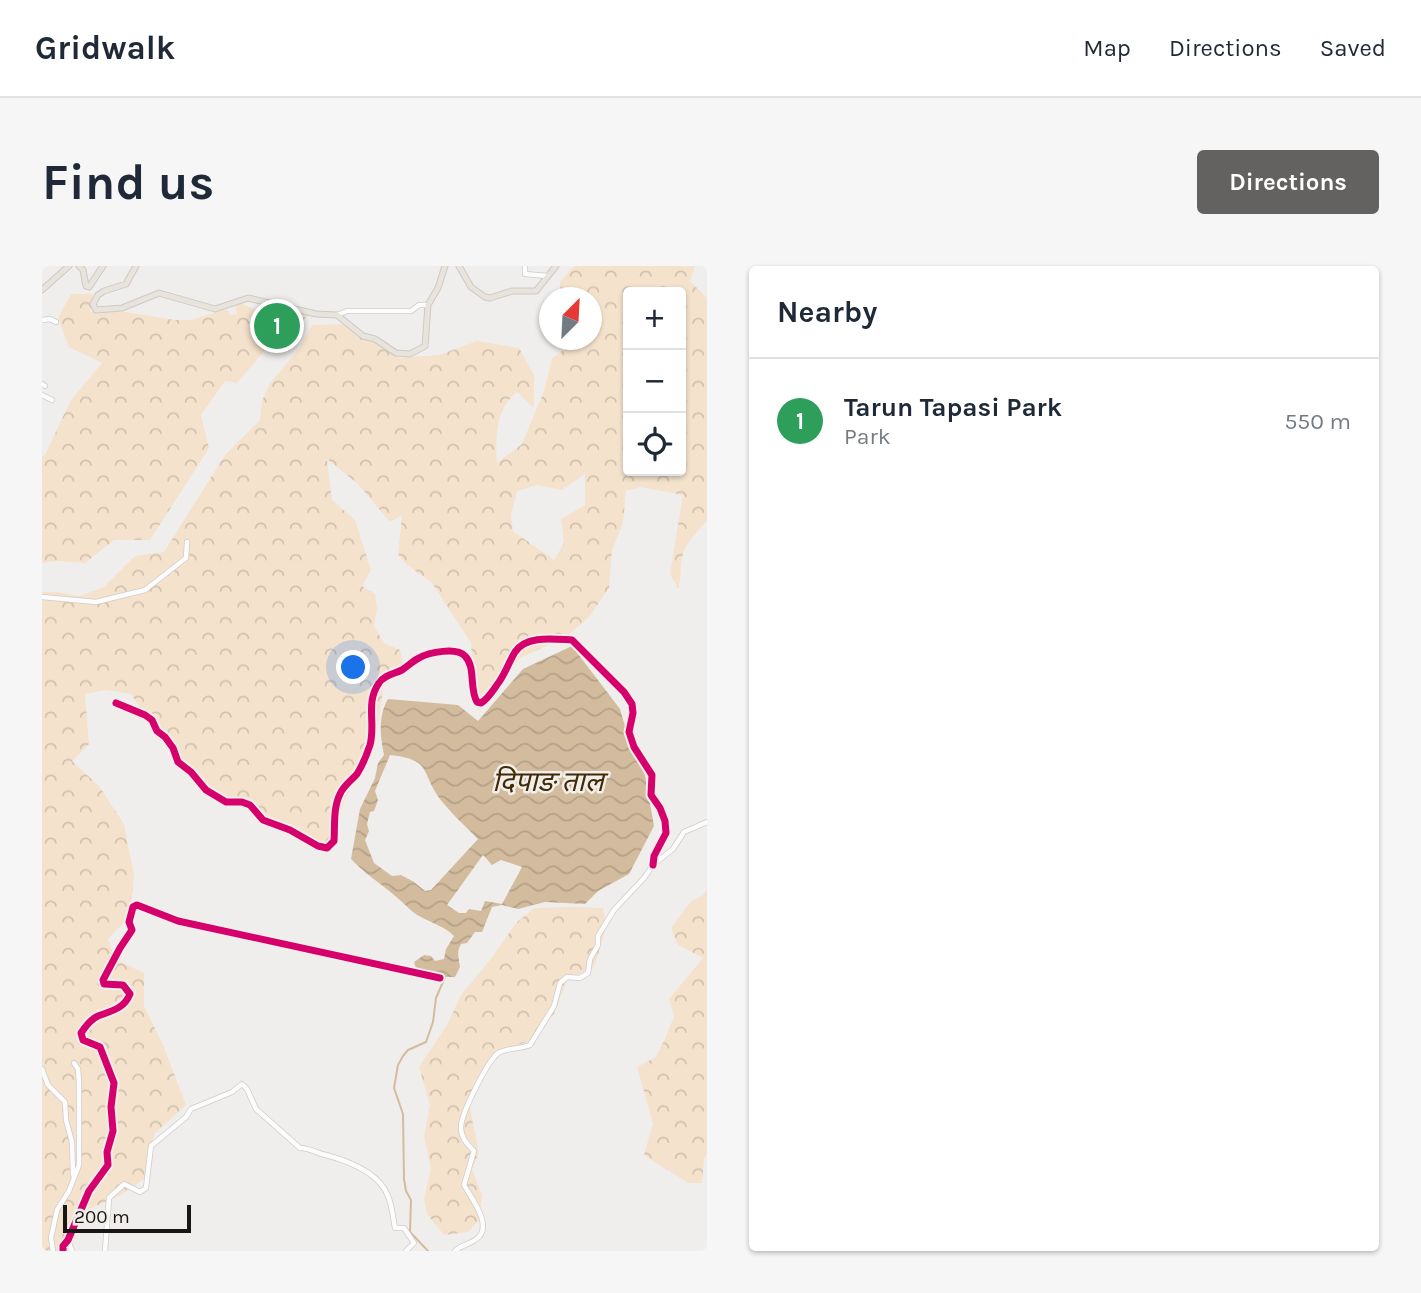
<!DOCTYPE html>
<html lang="en">
<head>
<meta charset="utf-8">
<style>
  :root { --surface:#fff; --page:#f6f6f7; --text:#1f2937; --muted:#747a83; --line:#e0e1e3; --accent:#646261 }
  body { margin:0; font-family:Karla,"Noto Sans Devanagari",sans-serif; background:var(--page); color:var(--text) }
  .controls { position:absolute; right:21px; top:21px; display:grid; overflow:hidden; border-radius:7px; box-shadow:0 2px 5px #0004 }
  .controls button { width:63px; height:63px; display:grid; place-items:center; padding:0; border:0; border-bottom:2px solid var(--line); background:var(--surface); color:var(--text); font:35px sans-serif }
  .compass { position:absolute; left:497px; top:21px; width:63px; height:63px; border-radius:50%; background:var(--surface); box-shadow:0 2px 5px #0004; rotate:24deg }
  .scale { position:absolute; left:21px; bottom:18px; width:128px; box-sizing:border-box; padding-left:7px; border:4px solid #191716; border-top:0; font-size:19px; line-height:24px; white-space:nowrap; color:#191716; -webkit-text-stroke:5px #f2efea; paint-order:stroke }
  .you { position:absolute; left:312px; top:402px; width:24px; height:24px; margin:-18px; border:5px solid #fff; border-radius:50%; background:#1a73e8; box-shadow:0 0 0 10px #1a73e833 }
  .badge { display:grid; place-items:center; width:46px; height:46px; border-radius:50%; background:var(--accent); color:#fff; font-size:23px; font-weight:700 }
  .pin { position:absolute; translate:-50% -50%; border:4px solid #fff; box-shadow:0 2px 7px #0006 }
  .list { margin:0; padding:0; list-style:none }
  h2 { display:flex; justify-content:space-between; align-items:center; height:91px; margin:0; padding:0 28px; font-size:30px }
  h2 small { font-size:23px; font-weight:400; color:var(--muted) }
  .list li { display:grid; grid-template-columns:46px 1fr auto; gap:21px; align-items:center; box-sizing:border-box; height:126px; padding:0 28px; border-top:2px solid var(--line) }
  .list b { display:block; font-size:26px; white-space:nowrap }
  .list p { margin:0; font-size:23px; white-space:nowrap; color:var(--muted) }
  .list em { font-size:23px; font-style:normal; color:var(--muted) }
  .icon { flex:none; width:38px; height:38px; fill:none; stroke:currentColor; stroke-width:2; stroke-linecap:round; stroke-linejoin:round }
  .map { position:relative; flex:none; width:665px; height:985px; overflow:hidden; border-radius:7px }
  header { display:flex; align-items:center; gap:42px; box-sizing:border-box; height:98px; padding:0 35px; background:var(--surface); border-bottom:2px solid var(--line) }
  header strong { font-size:33px }
  nav { display:flex; gap:38px; margin-inline-start:auto; font-size:24px }
  .intro { display:flex; align-items:center; justify-content:space-between; box-sizing:border-box; height:168px; padding:0 42px }
  h1 { margin:0; font-size:49px }
  .button { padding:18px 32px; border-radius:7px; background:var(--accent); color:#fff; font-size:24px; font-weight:700 }
  main { display:flex; gap:42px; padding:0 42px }
  aside { flex:1; background:var(--surface); border-radius:7px; box-shadow:0 2px 5px #0004 }
  .map>svg:first-child { display:block }
  .forest { fill:url(#forest-crowns); fill-rule:evenodd }
  .park { fill:url(#park-dots) }
  .water { fill:url(#water-waves); fill-rule:evenodd }
  .lines { fill:none; stroke-linecap:round; stroke-linejoin:round }
  .stream { stroke:#d3bc9e; stroke-width:2 }
  .minor-casing { stroke:#cecccb; stroke-width:6 }
  .major-casing { stroke:#cbcac9; stroke-width:7 }
  .minor { stroke:#fdfcfc; stroke-width:4.5 }
  .major { stroke:#e8e3db; stroke-width:5 }
  .cycleway-casing { stroke:#f2efea; stroke-width:11 }
  .cycleway { stroke:#d6006c; stroke-width:7 }
  .labels { text-anchor:middle; dominant-baseline:central; stroke-width:5; stroke-linejoin:round; paint-order:stroke }
  .water-label { font-size:28px; font-style:italic; fill:#412a07; stroke:#f2efea }
</style>
</head>
<body>
<header>
<strong>Gridwalk</strong>
<nav><a>Map</a><a>Directions</a><a>Saved</a></nav>
</header>
<div class="intro"><h1>Find us</h1><a class="button">Directions</a></div>
<main>
<div class="map">
<svg width="665" height="985" viewBox="0 0 665 985">
  <defs>
    <pattern id="forest-crowns" width="20" height="18" patternUnits="userSpaceOnUse" patternTransform="scale(1.75)"><rect width="20" height="18" fill="#f4e2cc"/><path d="M2 6a3 3 0 1 1 6 0M12 15a3 3 0 1 1 6 0" fill="none" stroke="#d1c1ae"/></pattern>
    <pattern id="park-dots" width="8" height="8" patternUnits="userSpaceOnUse" patternTransform="scale(1.75)"><rect width="8" height="8" fill="#f4e2cc"/><path d="M2 2h.1M6 6h.1" fill="none" stroke="#d1c1ae" stroke-width="1.8" stroke-linecap="round"/></pattern>
    <pattern id="water-waves" width="16" height="10" patternUnits="userSpaceOnUse" patternTransform="scale(1.75)"><rect width="16" height="10" fill="#d3bc9e"/><path d="M0 5q4-4 8 0t8 0" fill="none" stroke="#b5a187"/></pattern>
  </defs>
  <rect width="100%" height="100%" fill="#f0eeec"/>
  <path class="forest" d="M 532,0 L 653,0 L 648,15 L 665,32 L 665,254 C 656,266 642,277 640,293 C 638,303 640,311 636,322 L 628,308 L 641,229 L 599,221 L 584,225 L 581,257 L 570,284 L 567,322 L 547,351 L 525,370 L 478,392 L 443,440 L 436,445 L 432,428 L 429,377 L 390,317 L 364,298 L 356,288 L 360,249 L 348,256 L 316,218 L 285,193 L 290,234 L 313,254 L 329,304 L 320,320 L 333,328 L 335,343 L 332,360 L 342,377 L 358,384 L 361,398 L 351,401 L 343,410 L 332,486 L 313,512 L 302,535 L 295,566 L 285,584 L 266,581 L 234,557 L 178,530 L 123,479 L 89,428 L 64,424 L 43,428 L 47,478 L 30,495 L 57,520 L 82,558 L 92,609 L 88,650 L 66,673 L 73,693 L 102,707 L 102,740 L 121,779 L 144,839 L 112,868 L 104,912 L 79,929 L 43,945 L 31,979 L 33,985 L 0,985 L 0,326 L 14,326 L 38,330 L 62,321 L 93,290 L 122,286 L 183,189 L 218,154 L 220,135 L 228,117 L 257,83 L 270,59 L 301,58 L 358,92 L 397,89 L 435,75 L 477,82 L 492,109 L 492,142 L 475,126 C 454,142 453,171 455,197 L 480,178 L 502,125 L 510,92 L 526,81 L 524,74 L 550,74 L 550,32 L 519,31 L 518,16 ZM 586,26 L 639,26 L 639,205 L 586,205 ZM 543,208 L 543,239 L 519,253 L 522,277 L 512,294 L 471,265 L 469,248 L 475,225 L 495,219 L 520,224 Z
    M 29,28 L 51,28 L 48,46 L 84,46 L 132,54 L 149,54 L 185,43 L 189,49 L 195,48 L 193,38 L 199,37 L 217,46 L 206,53 C 213,65 218,68 232,71 L 233,75 L 248,82 L 224,83 L 195,117 L 183,115 L 159,149 L 167,182 L 108,274 L 72,274 L 43,297 L 15,295 L 0,297 L 0,191 L 3,189 L 29,134 L 60,97 L 27,81 L 16,52 Z
    M 665,624 L 665,888 L 662,893 L 660,917 L 646,917 L 602,889 L 611,857 L 595,801 L 614,791 L 623,773 L 632,750 L 627,733 L 661,692 L 636,679 L 629,662 L 649,635 L 661,629 Z
    M 532,641 L 561,642 L 564,662 L 552,702 L 526,712 L 512,748 L 489,775 L 457,784 L 426,833 L 437,887 L 430,903 L 440,929 L 438,953 L 426,966 L 402,969 L 385,948 L 382,932 L 389,903 L 382,870 L 388,839 L 377,801 L 405,759 L 419,729 L 448,694 L 475,656 L 492,642 Z"/>
  <path class="park" d="M 236,42 L 268,48 L 262,53 L 248,81 L 235,74 L 232,69 L 218,66 L 210,59 L 219,47 Z"/>
  <path class="water" d="M 244,55 L 256,64 L 247,79 L 237,74 L 234,70 L 239,58 Z
    M 530,380 L 578,443 L 588,477 L 603,509 L 612,560 L 587,608 L 556,625 L 543,638 L 503,636 L 476,643 L 460,639 L 450,641 L 440,666 L 433,666 L 425,677 L 419,678 C 414,687 417,692 418,701 L 413,711 L 402,711 L 374,702 L 372,696 L 382,689 L 389,690 L 393,695 L 402,693 L 404,683 L 412,670 C 403,661 390,657 379,651 C 369,646 361,636 352,629 C 338,617 322,607 309,593 L 318,543 L 333,512 L 336,497 L 342,489 C 338,470 336,450 346,433 L 416,439 L 436,455 L 481,403 ZM 348,489 C 391,494 378,506 398,533 C 409,547 423,560 436,573 L 389,624 L 383,625 L 372,616 L 359,609 L 350,610 L 332,597 L 323,574 L 327,565 L 325,558 L 328,546 L 332,545 L 336,534 L 333,525 ZM 441,589 L 450,599 L 459,594 L 480,601 L 460,638 L 443,635 L 439,645 L 427,643 L 424,647 L 417,647 L 405,639 Z"/>
  <g class="lines">
    <path class="stream" d="M 386,985 L 368,966 L 369,934 L 364,925 L 362,913 L 361,848 L 352,822 L 356,799 L 361,790 L 366,784 L 384,776 L 391,756 L 394,732 L 404,709"/>
    <g class="minor-casing">
      <path id="minor" d="M 483,0 L 483,8 L 505,10
        M 295,49 L 305,45 L 369,45 L 377,39 L 386,39
        M 0,54 L 8,53 L 14,56
        M 0,118 L 3,120
        M 0,129 L 10,134
        M 0,331 L 54,336 L 103,324 L 144,292 L 145,276
        M 74,437 L 103,449 L 110,454 L 115,465 L 123,471 L 131,482 L 136,496 L 149,506 L 164,524 L 184,536 L 200,536 L 208,539 L 221,554 L 248,564 L 276,580 L 285,582 L 292,575 C 293,560 291,542 298,528 C 302,519 309,515 315,508 C 320,500 325,488 328,479 C 334,457 323,437 337,417 C 342,409 352,408 360,404 C 366,400 371,395 377,392 C 387,386 415,381 423,390 C 434,401 427,423 435,436 L 439,437 C 447,432 451,424 457,416 C 464,406 467,396 473,386 C 484,369 511,373 530,374 L 582,426 L 590,438 L 591,447 L 587,466 L 592,481 L 610,509 L 609,529 L 618,542 L 623,555 L 624,567 L 612,590 L 611,599
        M 0,803 L 6,819 L 23,836 L 24,854 L 30,876 L 31,909
        M 26,974 L 30,985
        M 11,985 L 9,972 L 15,944 L 27,925 L 37,899 L 37,817 L 36,803 L 32,797
        M 21,985 L 21,980 L 26,974 L 47,925 L 66,899 L 65,886 L 71,865 L 69,841 L 72,817 L 58,781 L 41,774 L 39,767 C 43,761 49,753 56,750 C 69,745 82,743 88,728 L 81,719 L 62,718 L 61,714 L 78,682 L 90,664 L 87,656 L 91,641 L 95,639 L 136,655 L 398,712
        M 63,985 L 67,932 L 82,918 L 98,926 L 104,922 L 109,880 L 144,851 L 149,843 L 190,826 L 200,818 L 205,823 L 214,843 L 258,882 C 268,882 274,887 284,889 C 306,895 337,906 346,930 C 350,939 351,952 353,962 L 362,962 L 372,977 L 364,985
        M 413,985 C 419,979 426,979 433,974 C 453,962 430,933 422,919 L 432,885 C 425,878 419,872 419,861 C 419,848 445,796 456,787 C 464,782 479,783 488,779 L 512,740 L 518,717 L 525,711 L 538,712 L 546,707 L 548,693 L 556,679 L 556,670 L 572,644 L 602,612 L 611,599 L 631,583 L 642,566 L 665,556"/>
    </g>
    <g class="major-casing">
      <path id="major" d="M 37,0 L 41,4 L 44,20 L 47,21 L 61,0
        M 94,0 L 84,18 L 62,25 L 56,29 L 51,38 L 54,44 L 80,42 L 117,27 L 173,43 L 206,32 L 274,48 L 295,49 L 321,70 L 333,73 L 354,87 L 368,88 L 383,80 L 386,39 L 396,22 L 403,0
        M 417,0 L 429,21 L 443,31 L 448,32 L 470,25 L 494,25 L 514,0
        M 0,24 L 27,0"/>
    </g>
    <use href="#minor" class="minor"/>
    <use href="#major" class="major"/>
    <g class="cycleway-casing">
      <path id="cycleway" d="M 74,437 L 103,449 L 110,454 L 115,465 L 123,471 L 131,482 L 136,496 L 149,506 L 164,524 L 184,536 L 200,536 L 208,539 L 221,554 L 248,564 L 276,580 L 285,582 L 292,575 C 293,560 291,542 298,528 C 302,519 309,515 315,508 C 320,500 325,488 328,479 C 334,457 323,437 337,417 C 342,409 352,408 360,404 C 366,400 371,395 377,392 C 387,386 415,381 423,390 C 434,401 427,423 435,436 L 439,437 C 447,432 451,424 457,416 C 464,406 467,396 473,386 C 484,369 511,373 530,374 L 582,426 L 590,438 L 591,447 L 587,466 L 592,481 L 610,509 L 609,529 L 618,542 L 623,555 L 624,567 L 612,590 L 611,599
        M 21,985 L 21,980 L 26,974 L 47,925 L 66,899 L 65,886 L 71,865 L 69,841 L 72,817 L 58,781 L 41,774 L 39,767 C 43,761 49,753 56,750 C 69,745 82,743 88,728 L 81,719 L 62,718 L 61,714 L 78,682 L 90,664 L 87,656 L 91,641 L 95,639 L 136,655 L 398,712"/>
    </g>
    <use href="#cycleway" class="cycleway"/>
  </g>
  <g class="labels">
    <g class="water-label">
      <text x="506" y="515">दिपाङ ताल</text>
    </g>
  </g>
</svg>
<div class="controls">
<button>+</button>
<button>−</button>
<button><svg class="icon" aria-label="locate" viewBox="0 0 24 24"><circle cx="12" cy="12" r="6"/><path d="M12 2v4M12 18v4M2 12h4M18 12h4"/></svg></button>
</div>
<svg class="compass" viewBox="-18 -18 36 36"><path d="M0-13l5 13h-10z" fill="#e53935"/><path d="M0 13l5-13h-10z" fill="#747a83"/></svg>
<div class="scale">200 m</div>
<div class="you"></div>
<div class="pin badge" style="left:235px;top:60px;background:#2e9e5b">1</div>
</div>
<aside>
<h2>Nearby<small></small></h2>
<ul class="list">
<li><span class="badge" style="background:#2e9e5b">1</span><div><b>Tarun Tapasi Park</b><p>Park</p></div><em>550 m</em></li>
</ul>
</aside>
</main>
</body>
</html>
